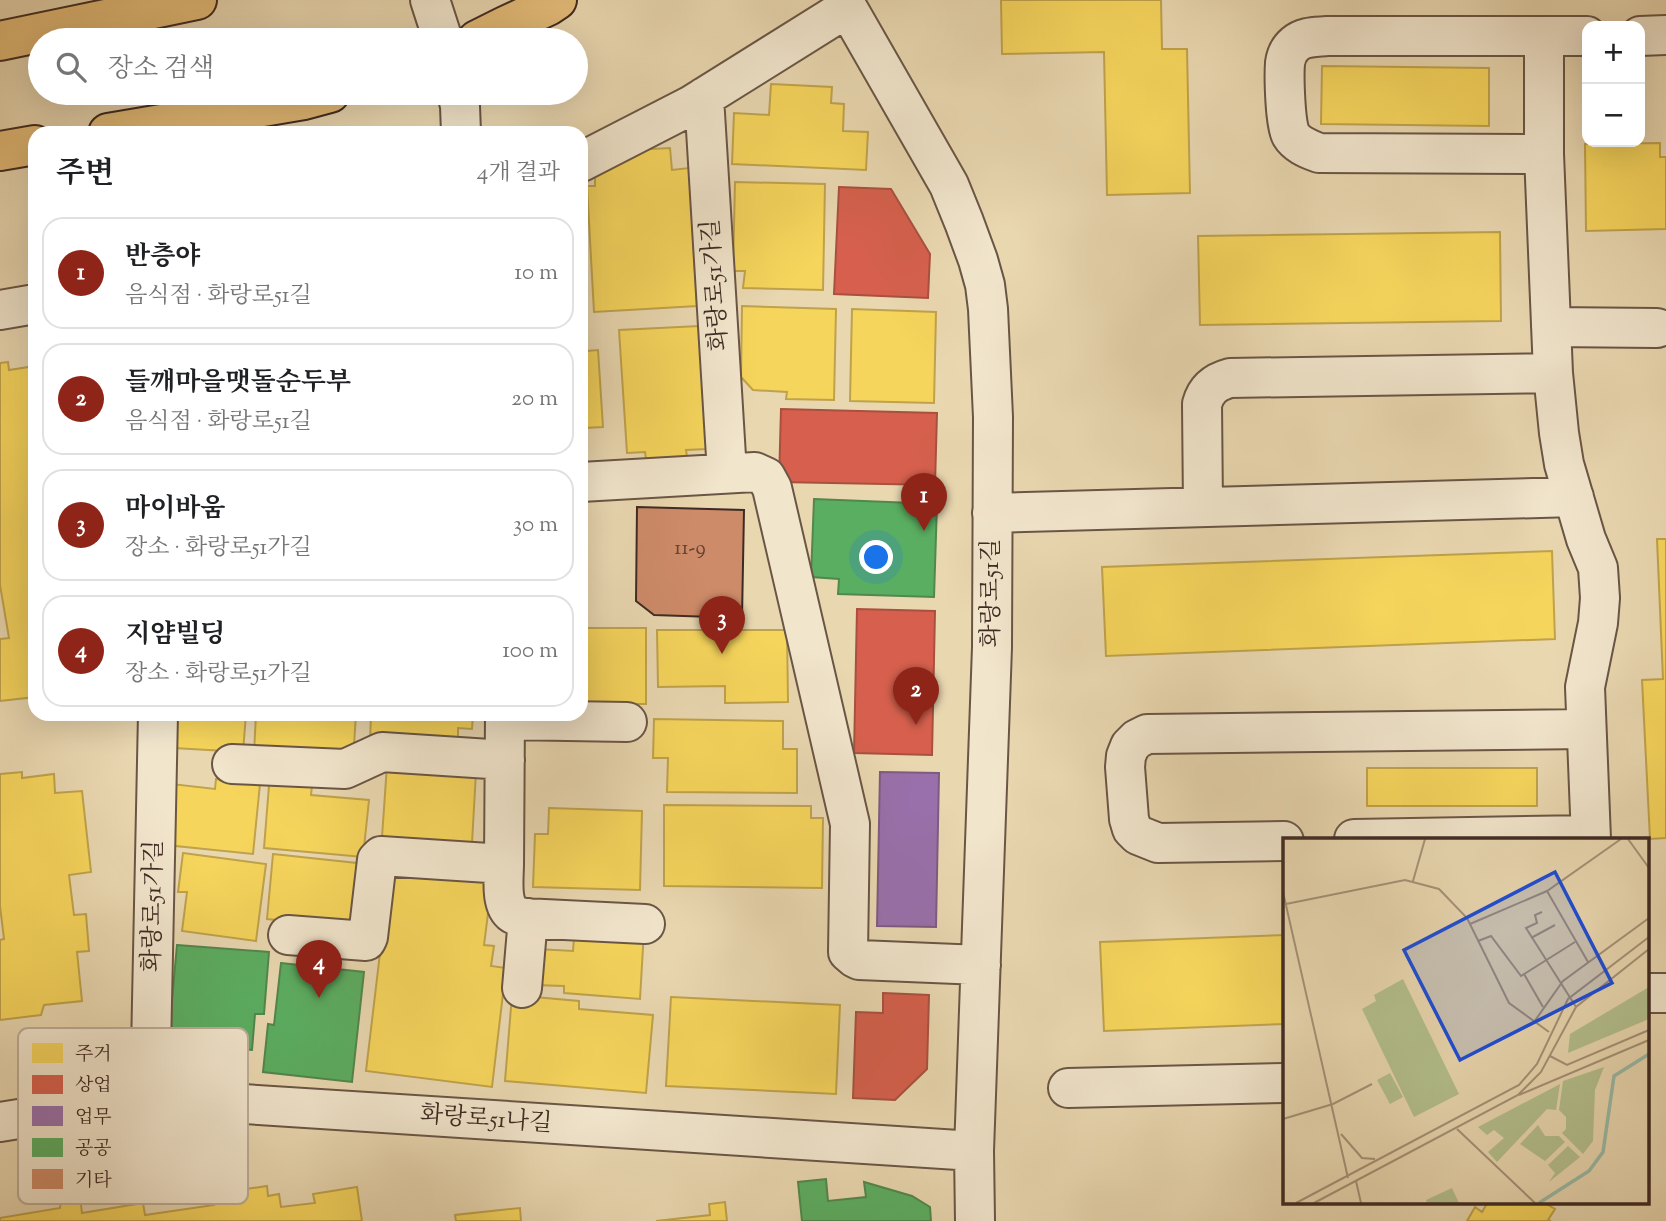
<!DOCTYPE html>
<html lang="ko">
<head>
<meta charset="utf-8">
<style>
  :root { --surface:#fff; --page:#f6f6f6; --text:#202124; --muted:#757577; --line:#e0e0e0; --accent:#8f2418 }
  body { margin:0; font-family:"Sorts Mill Goudy","Noto Serif KR",serif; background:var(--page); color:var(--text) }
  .controls { position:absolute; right:21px; top:21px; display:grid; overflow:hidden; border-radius:14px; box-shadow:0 7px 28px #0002 }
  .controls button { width:63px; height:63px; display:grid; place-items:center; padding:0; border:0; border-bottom:2px solid var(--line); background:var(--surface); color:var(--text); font:35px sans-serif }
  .you { position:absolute; left:877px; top:558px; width:24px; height:24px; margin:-18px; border:5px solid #fff; border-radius:50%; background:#1a73e8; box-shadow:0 0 0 10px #1a73e833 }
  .badge { display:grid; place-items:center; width:46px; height:46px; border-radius:50%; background:var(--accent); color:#fff; font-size:23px; font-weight:700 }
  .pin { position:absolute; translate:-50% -58px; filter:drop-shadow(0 2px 4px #0008) }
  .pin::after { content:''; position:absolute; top:37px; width:24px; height:21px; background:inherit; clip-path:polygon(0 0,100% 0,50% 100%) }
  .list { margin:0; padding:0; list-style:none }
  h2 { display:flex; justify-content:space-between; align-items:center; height:91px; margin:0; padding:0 28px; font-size:30px }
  h2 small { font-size:23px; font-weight:400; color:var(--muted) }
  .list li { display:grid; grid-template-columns:46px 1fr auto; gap:21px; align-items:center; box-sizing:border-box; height:112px; margin:0 14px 14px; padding:0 14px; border:2px solid var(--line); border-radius:21px }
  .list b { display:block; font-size:26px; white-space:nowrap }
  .list p { margin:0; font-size:23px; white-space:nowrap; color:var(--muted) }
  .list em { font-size:23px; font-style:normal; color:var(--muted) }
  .icon { flex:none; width:38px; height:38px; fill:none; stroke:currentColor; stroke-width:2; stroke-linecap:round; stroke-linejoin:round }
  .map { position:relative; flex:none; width:1666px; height:1221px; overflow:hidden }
  .search { position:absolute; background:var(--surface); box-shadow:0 7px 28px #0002; left:28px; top:28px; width:560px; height:77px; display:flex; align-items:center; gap:18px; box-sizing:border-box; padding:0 24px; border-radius:38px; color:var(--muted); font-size:26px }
  .panel { position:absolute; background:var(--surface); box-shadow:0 7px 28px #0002; left:28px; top:126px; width:560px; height:595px; border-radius:21px }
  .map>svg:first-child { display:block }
  .homes { fill:#f6d55c; stroke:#bfa24b; stroke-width:2 }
  .shops { fill:#d6604d; stroke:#a95040; stroke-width:2 }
  .offices { fill:#9970ab; stroke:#7e5b82; stroke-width:2 }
  .public { fill:#5aae61; stroke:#52874e; stroke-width:2 }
  .building { fill:#ce8b69; stroke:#3f2b23; stroke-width:2 }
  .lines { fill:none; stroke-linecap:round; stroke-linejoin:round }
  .minor-casing { stroke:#6a5646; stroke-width:42 }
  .major-casing { stroke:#3f2b23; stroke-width:42 }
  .minor { stroke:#f1e5cc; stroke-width:38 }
  .major { stroke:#e4bc78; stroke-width:38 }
  .labels { text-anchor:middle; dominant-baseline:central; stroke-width:7; stroke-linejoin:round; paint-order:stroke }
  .number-label { font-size:21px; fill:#634334 }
  .street-label { font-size:24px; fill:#3f2b23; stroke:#f1e5cc }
  .inset-river { fill:none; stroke:#99baa6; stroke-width:3.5 }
  .inset-road { fill:none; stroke:#a59278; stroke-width:2 }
  .view { fill:#1d4ed8; fill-opacity:0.15; stroke:#1d4ed8; stroke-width:3.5 }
  .inset-edge { fill:none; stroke:#3f2b23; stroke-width:3.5 }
  .key { fill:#f1e5cc; stroke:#bcad99; stroke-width:2 }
  .key-label { font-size:19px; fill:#3f2b23 }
</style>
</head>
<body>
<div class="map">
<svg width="1666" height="1221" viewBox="0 0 1666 1221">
  <rect width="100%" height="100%" fill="#e9d7b0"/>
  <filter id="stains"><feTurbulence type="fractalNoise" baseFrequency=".00286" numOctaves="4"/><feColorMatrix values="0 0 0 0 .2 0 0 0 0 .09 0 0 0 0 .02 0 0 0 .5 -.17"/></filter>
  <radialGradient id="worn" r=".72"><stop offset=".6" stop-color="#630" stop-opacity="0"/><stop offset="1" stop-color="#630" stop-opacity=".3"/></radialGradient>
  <path class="homes" d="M 1001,0 L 1161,0 L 1162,49 L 1187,49 L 1190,193 L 1107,195 L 1104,52 L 1002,54 Z
    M 1322,66 L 1489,68 L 1489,126 L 1321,124 Z
    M 771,84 L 832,87 L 831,103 L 844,104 L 843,131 L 868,132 L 866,170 L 732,164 L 734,113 L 769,115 Z
    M 1660,143 L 1660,157 L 1666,157 L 1666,229 L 1586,231 L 1585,144 Z
    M 670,148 L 672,170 L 689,168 L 697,306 L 594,312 L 587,186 L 595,186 L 595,171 L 607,171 L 607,158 L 613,151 Z
    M 735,182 L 825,184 L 823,290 L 743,288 L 745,271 L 733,271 Z
    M 1500,232 L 1501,321 L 1200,325 L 1198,236 Z
    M 742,306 L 836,309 L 834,400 L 786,399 L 787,392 L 753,390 L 741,377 Z
    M 852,309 L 936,312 L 934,403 L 850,401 Z
    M 699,326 L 707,449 L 686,450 L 687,457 L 646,459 L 645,452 L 627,453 L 619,330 Z
    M 581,339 L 586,339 L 587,351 L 598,350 L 603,427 L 584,428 L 586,463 L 581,463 Z
    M 8,362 L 9,370 L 35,366 L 35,697 L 0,701 L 0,639 L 9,638 L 0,585 L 0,363 Z
    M 1657,539 L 1666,539 L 1666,838 L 1650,839 L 1642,680 L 1663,679 Z
    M 1552,551 L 1555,639 L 1106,656 L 1102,567 Z
    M 581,628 L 646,628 L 646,704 L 581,704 Z
    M 657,630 L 787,630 L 788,702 L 725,703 L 725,686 L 658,687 Z
    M 176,714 L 246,714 L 243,752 L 174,748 Z
    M 256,714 L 356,714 L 353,761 L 254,753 Z
    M 371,714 L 473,714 L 472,729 L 458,728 L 458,746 L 370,743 Z
    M 654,719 L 783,721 L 783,749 L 797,749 L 797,793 L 667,792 L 668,758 L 653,758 Z
    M 387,765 L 476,772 L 472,843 L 382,837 Z
    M 1367,768 L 1537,768 L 1537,806 L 1367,806 Z
    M 22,772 L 22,778 L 54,774 L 55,793 L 82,791 L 91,872 L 69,875 L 74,915 L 86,914 L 89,951 L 77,952 L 82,1001 L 44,1005 L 41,1015 L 0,1020 L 0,940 L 4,939 L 0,906 L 0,774 Z
    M 270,773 L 313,777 L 311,795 L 369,800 L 363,857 L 264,848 Z
    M 216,779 L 260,784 L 253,854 L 166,845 L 172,784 L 215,789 Z
    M 664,805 L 811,806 L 811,818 L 823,818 L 822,888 L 664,886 Z
    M 549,808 L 642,811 L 640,890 L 533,887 L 535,834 L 548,834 Z
    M 183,853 L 266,864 L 256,941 L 182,931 L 187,892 L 178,892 Z
    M 273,854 L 366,864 L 359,928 L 267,919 Z
    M 390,869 L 492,882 L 484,945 L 494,946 L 491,966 L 506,968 L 492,1087 L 366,1071 Z
    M 575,925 L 644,930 L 640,999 L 564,993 L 564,986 L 534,985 L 537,949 L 573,951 Z
    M 1284,935 L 1284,1024 L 1104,1031 L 1100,942 Z
    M 512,995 L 579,1001 L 579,1009 L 653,1015 L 646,1093 L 505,1081 Z
    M 671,997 L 840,1005 L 836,1094 L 666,1086 Z
    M 267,1186 L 268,1196 L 279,1194 L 281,1207 L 315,1203 L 313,1194 L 357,1187 L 362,1221 L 0,1221 L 0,1218 L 60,1208 L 61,1200 L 80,1197 L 82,1213 L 143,1203 L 145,1215 L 214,1205 L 212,1194 Z
    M 725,1202 L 727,1221 L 656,1221 L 710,1215 L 709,1204 Z
    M 1488,1202 L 1543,1202 L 1555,1209 L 1548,1220 L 1551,1221 L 1467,1221 L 1475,1207 L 1482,1212 Z
    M 520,1208 L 521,1221 L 456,1221 L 455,1215 Z"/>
  <path class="shops" d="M 839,187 L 891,189 L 930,254 L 928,298 L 834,294 Z
    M 781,409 L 937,413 L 935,485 L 779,482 Z
    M 857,609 L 935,611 L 932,755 L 854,753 Z
    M 883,993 L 929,995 L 927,1069 L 895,1100 L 853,1098 L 856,1012 L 883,1013 Z"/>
  <path class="offices" d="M 880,772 L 939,773 L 936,927 L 877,926 Z"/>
  <path class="public" d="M 814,499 L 937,504 L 934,597 L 838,594 L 839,579 L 811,577 Z
    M 177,945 L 269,952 L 264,1014 L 255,1014 L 252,1050 L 168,1043 Z
    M 281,963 L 364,972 L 352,1082 L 263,1072 L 268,1024 L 274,1025 Z
    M 826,1179 L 828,1201 L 866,1197 L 864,1182 L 912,1196 L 930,1207 L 931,1221 L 802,1221 L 798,1182 Z"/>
  <path class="building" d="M 637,507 L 744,510 L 742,618 L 654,615 L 636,601 Z"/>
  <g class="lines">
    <g class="minor-casing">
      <path id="minor" d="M 430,0 L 443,40
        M 843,0 L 949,185 L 964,222 L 978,260 L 985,285 L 988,309 L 993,417 L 992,647 L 974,1151 L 975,1221
        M 1544,36 L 1544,154 L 1553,373 L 1559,433 L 1564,464 L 1586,539 L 1598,568 L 1600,598 L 1598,623 L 1585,687 L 1591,839
        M 1640,36 L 1666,35
        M 457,93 L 460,106 L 461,133
        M 704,97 L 727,473
        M 1544,154 L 1319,153 C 1309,149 1297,145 1291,135 C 1285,126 1284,76 1285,63 C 1286,56 1289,49 1295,44 C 1304,36 1316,37 1327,36 L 1587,36
        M 581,162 L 690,106 L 847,8
        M 0,310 L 35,304
        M 1551,327 L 1657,328
        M 581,482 L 755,472 L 766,477 L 772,488 L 850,824 L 848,952 L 855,958 L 859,960 L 981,965
        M 1203,507 L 1202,404 C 1206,389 1215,382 1230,378 L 1553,373
        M 992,513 L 1574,497
        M 505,720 L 627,722
        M 232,764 L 345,769 L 382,752 L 505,760
        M 1354,839 L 1590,835
        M 1284,841 L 1158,843 L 1138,835 L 1132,829 L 1129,819 L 1125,767 L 1126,756 L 1130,746 L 1137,739 L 1147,734 L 1586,729
        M 504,864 C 504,877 500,905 513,914 C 517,916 521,917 524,918 L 645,924
        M 288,935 L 366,941 L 368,937 L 377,860 L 381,856 L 504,864 L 505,714
        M 522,988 L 528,918
        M 1647,993 L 1666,993
        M 1068,1088 L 1284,1083
        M 150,1098 L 158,714
        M 0,1122 L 150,1098 L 974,1151"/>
    </g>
    <g class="major-casing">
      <path id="major" d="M 477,40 L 505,26 L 548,6 L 557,0
        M 0,41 L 197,0
        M 108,133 L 304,100 L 330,93
        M 0,151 L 35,145"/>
    </g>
    <use href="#minor" class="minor"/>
    <use href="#major" class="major"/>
  </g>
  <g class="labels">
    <g class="number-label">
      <text x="690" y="549">11-9</text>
    </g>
    <g class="street-label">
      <text transform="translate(716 285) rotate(-94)">화랑로51가길</text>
      <text transform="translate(992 593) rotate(-90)">화랑로51길</text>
      <text transform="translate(154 906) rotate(-89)">화랑로51가길</text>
      <text transform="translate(486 1120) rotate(4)">화랑로51나길</text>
    </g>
  </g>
  <g transform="translate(1283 838)">
    <rect width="366" height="366" fill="#e9d7b0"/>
    <path d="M 321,229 L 312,252 L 310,303 L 300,316 L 279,295 L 283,291 L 283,279 L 276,272 L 280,243 ZM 277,246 L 273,272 L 264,271 L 214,324 L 205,314 L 221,300 L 211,292 L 204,297 L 195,289 ZM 255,287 L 262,298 L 276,298 L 282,304 L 262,323 L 237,306 ZM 285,308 L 297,319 L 266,344 L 272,335 L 265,327 Z" fill="#b3bf8d"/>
    <path d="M 120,141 L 176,256 L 131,279 L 79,171 L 93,163 L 91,157 ZM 366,149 L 366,181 L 285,215 L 287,196 ZM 169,350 L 176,365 L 144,365 L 143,362 Z" fill="#b3bf8d"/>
    <path d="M 107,235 L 120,259 L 107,266 L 94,242 Z" fill="#b3bf8d"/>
    <path class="inset-river" d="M 256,365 L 306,333 L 320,314 L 331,238 L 366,216"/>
    <path class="inset-road" d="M 345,1 L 366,30M 130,43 L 142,1M 264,53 L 305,124M 0,54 L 65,340M 3,66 L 122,42 L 156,51 L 184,80 L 226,165 L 266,194M 259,74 L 252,77 L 254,85 L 243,90 L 293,169M 187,86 L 264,53 L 338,1M 248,100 L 272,87M 195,103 L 208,98 L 238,138 L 292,104M 241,136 L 260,169M 251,184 L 280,143 L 366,80M 267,218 L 284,227 L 366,192M 236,257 L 366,202M 0,281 L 50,266 L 89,246M 174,291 L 252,365M 58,296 L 79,320 L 92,321M 73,343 L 78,365M 13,365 L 236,247 L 254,226 L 285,161 L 366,99M 31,365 L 235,257 L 258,234 L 293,169 L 366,111"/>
    <path class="view" d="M 272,34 L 329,145 L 177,222 L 121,112 Z"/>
    <rect width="366" height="366" class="inset-edge"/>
  </g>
  <rect x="18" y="1028" width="230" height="176" rx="10" class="key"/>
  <rect x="32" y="1043" width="31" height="20" fill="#f6d55c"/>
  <rect x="32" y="1075" width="31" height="19" fill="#d6604d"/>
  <rect x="32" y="1106" width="31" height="20" fill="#9970ab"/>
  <rect x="32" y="1138" width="31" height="19" fill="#5aae61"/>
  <rect x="32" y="1169" width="31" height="20" fill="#ce8b69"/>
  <g class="key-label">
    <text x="75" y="1060">주거</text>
    <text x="75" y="1091">상업</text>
    <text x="75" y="1123">업무</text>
    <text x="75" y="1154">공공</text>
    <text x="75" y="1186">기타</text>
  </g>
  <rect width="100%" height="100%" filter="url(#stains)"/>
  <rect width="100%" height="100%" fill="url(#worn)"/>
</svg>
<div class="controls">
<button>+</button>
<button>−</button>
</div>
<div class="you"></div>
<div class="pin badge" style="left:924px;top:531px">1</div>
<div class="pin badge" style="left:916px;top:725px">2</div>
<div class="pin badge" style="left:722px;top:654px">3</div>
<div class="pin badge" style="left:319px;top:998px">4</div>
<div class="search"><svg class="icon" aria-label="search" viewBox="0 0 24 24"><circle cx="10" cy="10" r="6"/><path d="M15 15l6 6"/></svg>장소 검색</div>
<section class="panel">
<h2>주변<small>4개 결과</small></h2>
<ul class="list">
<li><span class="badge">1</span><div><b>반층야</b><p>음식점 · 화랑로51길</p></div><em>10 m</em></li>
<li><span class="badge">2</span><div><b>들깨마을맷돌순두부</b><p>음식점 · 화랑로51길</p></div><em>20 m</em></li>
<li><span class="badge">3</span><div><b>마이바움</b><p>장소 · 화랑로51가길</p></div><em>30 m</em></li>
<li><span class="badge">4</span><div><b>지얌빌딩</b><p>장소 · 화랑로51가길</p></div><em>100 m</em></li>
</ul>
</section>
</div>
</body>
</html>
